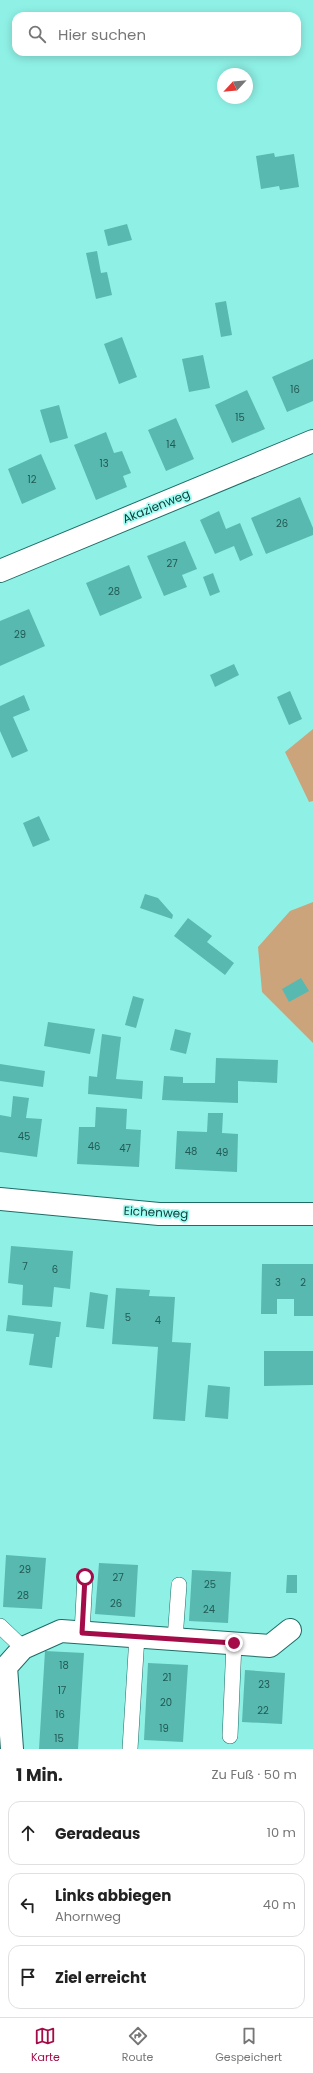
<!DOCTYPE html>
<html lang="de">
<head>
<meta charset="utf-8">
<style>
  :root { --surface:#fff; --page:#f6f6f6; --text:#222; --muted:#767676; --line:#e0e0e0; --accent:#a30c48 }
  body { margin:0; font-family:Poppins,sans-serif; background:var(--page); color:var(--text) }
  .compass { position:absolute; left:217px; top:68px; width:36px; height:36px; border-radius:50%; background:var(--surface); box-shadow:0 2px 10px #0003; rotate:244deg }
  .stop { position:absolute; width:12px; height:12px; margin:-9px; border:3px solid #a30c48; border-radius:50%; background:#fff }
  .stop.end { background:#a30c48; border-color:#fff; box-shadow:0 1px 4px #0008 }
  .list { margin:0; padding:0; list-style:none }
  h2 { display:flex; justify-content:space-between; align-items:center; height:52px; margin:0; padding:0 16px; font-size:17px }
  h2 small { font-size:13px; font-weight:400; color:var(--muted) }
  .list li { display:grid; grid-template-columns:26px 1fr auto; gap:12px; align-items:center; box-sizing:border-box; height:64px; margin:0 8px 8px; padding:0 8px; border:1px solid var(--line); border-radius:12px }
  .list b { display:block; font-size:15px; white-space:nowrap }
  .list p { margin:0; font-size:13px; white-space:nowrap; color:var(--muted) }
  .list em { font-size:13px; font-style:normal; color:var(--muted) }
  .icon { flex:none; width:22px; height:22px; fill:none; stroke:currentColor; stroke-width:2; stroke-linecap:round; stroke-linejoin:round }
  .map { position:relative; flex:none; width:313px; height:1749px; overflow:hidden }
  .search { position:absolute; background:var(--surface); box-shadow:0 2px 10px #0003; left:12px; right:12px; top:12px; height:44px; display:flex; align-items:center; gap:10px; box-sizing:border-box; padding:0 14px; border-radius:12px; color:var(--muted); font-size:15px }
  .sheet { height:268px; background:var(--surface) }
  nav { display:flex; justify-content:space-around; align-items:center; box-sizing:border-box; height:56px; border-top:1px solid var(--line); background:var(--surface); font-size:11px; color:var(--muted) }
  nav a { display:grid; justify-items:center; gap:2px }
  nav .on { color:var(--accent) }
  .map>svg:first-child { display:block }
  .green { fill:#cca47c }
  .building { fill:#57b9af }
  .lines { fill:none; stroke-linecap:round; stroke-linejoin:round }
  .service-casing { stroke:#1d6c66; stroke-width:16 }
  .minor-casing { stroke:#1d6c66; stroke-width:24 }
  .service { stroke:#fff; stroke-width:15 }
  .minor { stroke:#fff; stroke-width:22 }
  .route { stroke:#a30c48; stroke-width:5 }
  .labels { text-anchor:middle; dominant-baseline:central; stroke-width:3.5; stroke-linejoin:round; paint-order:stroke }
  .number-label { font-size:10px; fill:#225a55 }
  .street-label { font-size:12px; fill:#103b37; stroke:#9dfef3 }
</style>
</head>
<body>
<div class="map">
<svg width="313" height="1749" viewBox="0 0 313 1749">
  <rect width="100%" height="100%" fill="#8ff1e6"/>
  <path class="green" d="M 313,729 L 313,801 L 309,802 L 285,752 Z
    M 313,902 L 313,1043 L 262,992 L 258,947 L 290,911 Z"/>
  <path class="building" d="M 274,153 L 275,157 L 294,154 L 299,187 L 280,190 L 279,186 L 261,189 L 256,156 Z
    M 127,224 L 132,240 L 108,246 L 104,230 Z
    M 97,251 L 101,273 L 107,272 L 112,295 L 96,299 L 86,253 Z
    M 226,301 L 232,335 L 221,337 L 215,303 Z
    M 122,337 L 137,377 L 119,384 L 104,344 Z
    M 203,355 L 210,388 L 189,392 L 182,359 Z
    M 313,359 L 313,401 L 287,412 L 272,377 Z
    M 247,390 L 265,429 L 232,443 L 215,405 Z
    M 59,405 L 68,438 L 50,443 L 40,410 Z
    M 176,418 L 194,459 L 166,471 L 148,430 Z
    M 106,432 L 114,453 L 122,451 L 131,473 L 123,476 L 127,487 L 96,500 L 74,445 Z
    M 41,454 L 56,489 L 22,504 L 8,469 Z
    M 300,497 L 313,528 L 313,535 L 266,554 L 251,518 Z
    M 219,511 L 226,529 L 240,523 L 253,555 L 240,561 L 234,546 L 215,554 L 200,520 Z
    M 185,541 L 197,569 L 182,575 L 187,587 L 164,596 L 147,556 Z
    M 129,565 L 142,598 L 100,616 L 86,583 Z
    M 213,573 L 220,592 L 210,596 L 203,577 Z
    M 29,609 L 45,646 L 0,666 L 0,621 Z
    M 234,664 L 239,675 L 215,687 L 210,675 Z
    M 290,691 L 302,719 L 289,725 L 277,697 Z
    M 24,695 L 30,710 L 13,717 L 28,751 L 12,758 L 0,731 L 0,706 Z
    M 39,816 L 50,840 L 33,847 L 23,823 Z
    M 145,894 L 158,898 L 173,915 L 172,919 L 140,908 Z
    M 188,918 L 212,936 L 207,942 L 234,963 L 225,975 L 174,936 Z
    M 301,978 L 309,991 L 289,1002 L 282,989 Z
    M 133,996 L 144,999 L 136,1028 L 125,1025 Z
    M 48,1022 L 95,1029 L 90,1054 L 44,1046 Z
    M 175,1029 L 191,1033 L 186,1054 L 170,1050 Z
    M 102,1034 L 121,1037 L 116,1079 L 143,1081 L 142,1099 L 88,1094 L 89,1076 L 97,1077 Z
    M 216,1058 L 278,1060 L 277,1083 L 238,1081 L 238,1103 L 162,1100 L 164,1076 L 183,1077 L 183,1083 L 215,1083 Z
    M 0,1064 L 45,1071 L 43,1087 L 0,1081 Z
    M 13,1096 L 29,1098 L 26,1118 L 42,1119 L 37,1157 L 0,1152 L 0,1115 L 11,1117 Z
    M 96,1107 L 127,1109 L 126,1129 L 141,1130 L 139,1167 L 77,1164 L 79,1127 L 95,1127 Z
    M 208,1113 L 223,1113 L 222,1133 L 238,1134 L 237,1172 L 175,1169 L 177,1131 L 207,1132 Z
    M 11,1246 L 73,1251 L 70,1289 L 54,1287 L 52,1307 L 22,1305 L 23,1285 L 8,1283 Z
    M 262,1264 L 313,1264 L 313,1316 L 294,1316 L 294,1299 L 277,1299 L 277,1314 L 261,1314 Z
    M 116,1288 L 150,1290 L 149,1296 L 175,1297 L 172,1342 L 191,1343 L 185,1421 L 153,1419 L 158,1347 L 112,1344 Z
    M 90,1292 L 108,1295 L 104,1329 L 86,1327 Z
    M 8,1315 L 61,1322 L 59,1337 L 56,1337 L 52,1368 L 29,1365 L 34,1334 L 6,1331 Z
    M 264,1351 L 313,1351 L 313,1385 L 264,1386 Z
    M 208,1385 L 230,1387 L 228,1419 L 205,1417 Z
    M 6,1555 L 46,1558 L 42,1609 L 3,1607 Z
    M 99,1563 L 138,1565 L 135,1617 L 95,1614 Z
    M 192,1570 L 231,1572 L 228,1623 L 189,1621 Z
    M 287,1575 L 297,1575 L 297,1593 L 286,1593 Z
    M 45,1651 L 84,1653 L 78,1749 L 39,1749 Z
    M 148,1663 L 188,1665 L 183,1742 L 144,1740 Z
    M 245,1670 L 285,1673 L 282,1724 L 242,1722 Z"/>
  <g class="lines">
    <g class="service-casing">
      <path id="service" d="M 0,1626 L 23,1648
        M 82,1633 L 85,1577
        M 175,1639 L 179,1585
        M 230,1736 L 234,1643
        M 130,1749 L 137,1636"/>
    </g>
    <g class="minor-casing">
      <path id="minor" d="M 0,571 L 313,441
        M 0,1199 L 159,1214 L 313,1214
        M 12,1749 L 6,1667 L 23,1648 L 61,1631 L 270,1646 L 290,1630"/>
    </g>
    <use href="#service" class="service"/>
    <use href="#minor" class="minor"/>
  </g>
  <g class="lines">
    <path class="route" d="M 85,1577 L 82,1633 L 234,1643"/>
  </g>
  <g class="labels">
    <g class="number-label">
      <text x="295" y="389">16</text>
      <text x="240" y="417">15</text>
      <text x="171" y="444">14</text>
      <text x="104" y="463">13</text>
      <text x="32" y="479">12</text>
      <text x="282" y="523">26</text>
      <text x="172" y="563">27</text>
      <text x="114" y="591">28</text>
      <text x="20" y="634">29</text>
      <text x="24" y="1136">45</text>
      <text x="94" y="1146">46</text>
      <text x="125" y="1148">47</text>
      <text x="191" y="1151">48</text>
      <text x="222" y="1152">49</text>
      <text x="25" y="1266">7</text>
      <text x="55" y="1269">6</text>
      <text x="278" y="1282">3</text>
      <text x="303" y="1282">2</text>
      <text x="128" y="1317">5</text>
      <text x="158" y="1320">4</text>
      <text x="25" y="1569">29</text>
      <text x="118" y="1577">27</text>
      <text x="210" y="1584">25</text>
      <text x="23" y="1595">28</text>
      <text x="116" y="1603">26</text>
      <text x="209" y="1609">24</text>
      <text x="64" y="1665">18</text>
      <text x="167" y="1677">21</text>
      <text x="264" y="1684">23</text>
      <text x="62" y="1690">17</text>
      <text x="166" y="1702">20</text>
      <text x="263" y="1710">22</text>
      <text x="60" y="1714">16</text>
      <text x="164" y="1728">19</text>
      <text x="59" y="1738">15</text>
    </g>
    <g class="street-label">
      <text transform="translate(156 506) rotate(-22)">Akazienweg</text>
      <text transform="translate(156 1212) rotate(3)">Eichenweg</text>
    </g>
  </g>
</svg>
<svg class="compass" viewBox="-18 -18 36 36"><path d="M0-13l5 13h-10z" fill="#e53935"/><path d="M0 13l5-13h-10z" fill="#767676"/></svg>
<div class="stop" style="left:85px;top:1577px"></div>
<div class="stop end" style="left:234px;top:1643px"></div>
<div class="search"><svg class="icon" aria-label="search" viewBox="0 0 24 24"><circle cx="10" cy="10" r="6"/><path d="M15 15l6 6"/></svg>Hier suchen</div>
</div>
<section class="sheet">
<h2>1 Min.<small>Zu Fuß · 50 m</small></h2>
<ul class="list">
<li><svg class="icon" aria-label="ahead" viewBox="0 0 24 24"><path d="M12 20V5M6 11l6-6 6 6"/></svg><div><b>Geradeaus</b></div><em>10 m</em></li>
<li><svg class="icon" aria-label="left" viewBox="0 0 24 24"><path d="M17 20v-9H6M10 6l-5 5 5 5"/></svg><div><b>Links abbiegen</b><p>Ahornweg</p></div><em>40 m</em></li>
<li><svg class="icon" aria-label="arrive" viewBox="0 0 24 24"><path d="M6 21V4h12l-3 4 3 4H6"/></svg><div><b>Ziel erreicht</b></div></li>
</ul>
</section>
<nav>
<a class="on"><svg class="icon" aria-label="map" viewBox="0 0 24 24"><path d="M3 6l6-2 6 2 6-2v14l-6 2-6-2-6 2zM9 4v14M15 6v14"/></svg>Karte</a>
<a><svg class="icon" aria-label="directions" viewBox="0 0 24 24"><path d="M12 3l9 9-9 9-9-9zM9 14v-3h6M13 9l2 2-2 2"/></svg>Route</a>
<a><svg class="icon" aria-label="saved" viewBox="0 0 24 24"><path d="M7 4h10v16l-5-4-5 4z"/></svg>Gespeichert</a>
</nav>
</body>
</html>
